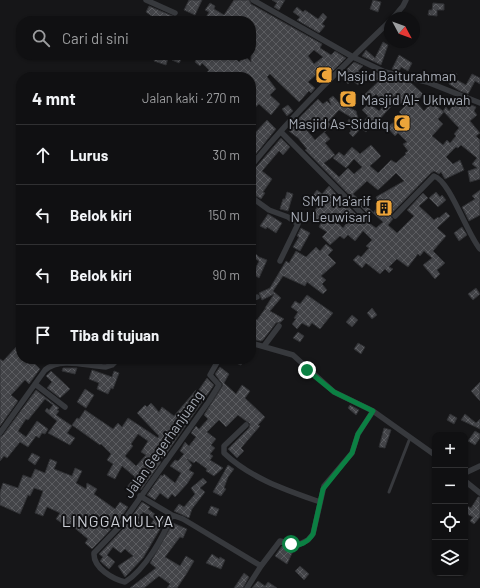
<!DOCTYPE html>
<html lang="id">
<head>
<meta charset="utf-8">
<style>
  :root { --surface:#101012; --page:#1e1e20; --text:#f1f3f6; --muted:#9c9d9f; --line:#303032 }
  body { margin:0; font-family:Barlow,sans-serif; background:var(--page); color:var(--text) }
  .controls { position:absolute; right:12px; bottom:12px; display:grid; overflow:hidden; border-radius:8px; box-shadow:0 1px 3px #0004 }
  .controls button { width:36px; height:36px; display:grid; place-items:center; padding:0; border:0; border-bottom:1px solid var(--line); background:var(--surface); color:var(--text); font:20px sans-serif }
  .compass { position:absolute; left:384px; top:12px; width:36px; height:36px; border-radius:50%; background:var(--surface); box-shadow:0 1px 3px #0004; rotate:131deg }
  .stop { position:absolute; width:12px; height:12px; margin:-9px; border:3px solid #0b8043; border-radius:50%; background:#fff }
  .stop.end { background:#0b8043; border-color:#fff; box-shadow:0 1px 4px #0008 }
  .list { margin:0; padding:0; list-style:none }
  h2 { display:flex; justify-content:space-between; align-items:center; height:52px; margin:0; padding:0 16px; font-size:17px }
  h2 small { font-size:13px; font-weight:400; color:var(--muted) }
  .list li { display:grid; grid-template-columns:26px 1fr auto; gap:12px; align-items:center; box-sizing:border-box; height:60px; padding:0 16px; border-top:1px solid var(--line) }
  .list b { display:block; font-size:15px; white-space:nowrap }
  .list em { font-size:13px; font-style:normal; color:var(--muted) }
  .icon { flex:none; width:22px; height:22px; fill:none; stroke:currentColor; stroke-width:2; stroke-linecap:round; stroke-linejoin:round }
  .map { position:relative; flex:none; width:480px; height:588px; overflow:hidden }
  .search { position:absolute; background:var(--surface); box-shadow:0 1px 3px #0004; left:16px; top:16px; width:240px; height:44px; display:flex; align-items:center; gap:10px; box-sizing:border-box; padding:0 14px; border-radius:16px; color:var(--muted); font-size:15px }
  .panel { position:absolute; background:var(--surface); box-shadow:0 1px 3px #0004; left:16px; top:72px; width:240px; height:292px; border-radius:16px }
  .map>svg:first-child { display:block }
  .building { fill:url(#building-cross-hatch); stroke:#303134; fill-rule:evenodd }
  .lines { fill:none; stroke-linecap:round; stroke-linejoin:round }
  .lane { stroke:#37393d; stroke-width:3 }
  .street { stroke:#37393d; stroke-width:5.5 }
  .route { stroke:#0b8043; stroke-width:5 }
  .labels { text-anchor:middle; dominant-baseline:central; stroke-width:4; stroke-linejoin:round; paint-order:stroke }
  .poi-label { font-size:14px; fill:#a9aeb8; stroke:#111113; text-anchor:start }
  .street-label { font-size:14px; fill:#a9aeb8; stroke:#111113 }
  .quarter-label { font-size:16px; letter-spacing:1px; fill:#cacdd4; stroke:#111113 }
</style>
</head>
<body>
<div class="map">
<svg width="480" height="588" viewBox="0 0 480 588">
  <defs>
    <pattern id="building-cross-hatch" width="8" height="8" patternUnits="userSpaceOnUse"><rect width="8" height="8" fill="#434448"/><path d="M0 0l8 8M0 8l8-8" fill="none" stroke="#5b5c60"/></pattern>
  </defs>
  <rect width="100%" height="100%" fill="#161618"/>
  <path class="building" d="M 189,0 L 202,0 L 195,15 L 184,10 Z
    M 234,0 L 249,0 L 251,4 L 322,44 L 320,48 L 331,55 L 335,51 L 346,58 L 325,79 L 321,80 L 318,73 L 308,82 L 315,88 L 311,93 L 309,91 L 299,102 L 270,74 L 267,77 L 276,89 L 270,95 L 280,104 L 271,115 L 259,104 L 251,111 L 251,77 L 203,77 L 209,70 L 202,63 L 200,66 L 195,62 L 196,60 L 189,55 L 232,55 L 239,62 L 245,56 L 251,62 L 251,21 L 204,21 L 209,12 L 205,10 L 210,3 L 215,6 L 214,9 L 224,15 ZM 314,50 L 323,57 L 314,64 L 308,56 Z
    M 272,0 L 285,0 L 279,10 L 274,7 L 277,3 Z
    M 373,0 L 381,2 L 378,12 L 370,9 Z
    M 433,3 L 444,4 L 444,10 L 437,10 L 437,16 L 428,15 L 429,10 L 432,10 Z
    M 149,6 L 175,17 L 174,21 L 164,21 L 153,17 L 146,12 Z
    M 297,7 L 303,12 L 305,10 L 318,19 L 323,13 L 327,17 L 322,24 L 325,26 L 319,33 L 297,20 L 300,17 L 293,12 Z
    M 383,42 L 388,45 L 381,65 L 362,56 L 366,50 L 375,58 Z
    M 156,55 L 169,55 L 166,65 L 154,61 Z
    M 175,55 L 184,55 L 179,63 L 172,60 Z
    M 399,55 L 412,63 L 408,71 L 401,67 L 399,71 L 392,69 Z
    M 354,62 L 363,66 L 358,71 L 365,77 L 358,85 L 352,80 L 348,84 L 340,76 Z
    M 373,71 L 384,76 L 410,82 L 423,94 L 416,102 L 424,111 L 432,102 L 444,112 L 438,119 L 443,124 L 432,136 L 443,145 L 447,140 L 450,143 L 456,136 L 454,134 L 459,128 L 443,111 L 446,107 L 449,111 L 457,100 L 459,102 L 460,100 L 476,107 L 474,111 L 477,115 L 470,121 L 480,133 L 476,136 L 480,140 L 480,179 L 470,182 L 468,171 L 477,168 L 472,164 L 477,158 L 461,145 L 458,148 L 456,147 L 446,157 L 453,164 L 460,160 L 464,170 L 445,179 L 441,172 L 439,174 L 434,171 L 431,173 L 392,213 L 391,217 L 393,219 L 388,225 L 397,233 L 414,216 L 407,210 L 423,193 L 428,198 L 419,206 L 434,220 L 438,217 L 439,218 L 446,212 L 450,216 L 437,228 L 446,236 L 433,251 L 445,263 L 437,270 L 440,274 L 435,279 L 423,265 L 432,258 L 424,251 L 420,256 L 418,254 L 408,267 L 397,259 L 389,267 L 393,269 L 389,273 L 385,269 L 380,274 L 366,263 L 362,268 L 353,260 L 358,255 L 361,257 L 369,248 L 366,246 L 372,240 L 363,231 L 355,241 L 348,235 L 344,239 L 340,236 L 330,245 L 322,237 L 327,232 L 319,227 L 321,223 L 311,216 L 318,206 L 310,199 L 317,190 L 322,194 L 329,186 L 336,194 L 333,197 L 343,206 L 346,204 L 364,222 L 369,223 L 376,228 L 383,222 L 373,213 L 379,205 L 376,197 L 404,181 L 396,173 L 378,190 L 367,181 L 353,194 L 373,212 L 369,215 L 305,150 L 307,149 L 298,138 L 289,131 L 299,118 L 318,99 L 323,104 L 327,101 L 331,105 L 329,99 L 333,96 L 340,104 L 349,92 L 352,99 L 346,106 L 356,111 L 360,126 L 368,116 L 362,110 L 369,103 L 379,111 L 385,104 L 376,94 L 370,100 L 364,95 L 379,81 L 371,78 ZM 397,100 L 404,107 L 399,112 L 403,116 L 387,127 L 395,136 L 398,133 L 407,142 L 403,144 L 408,151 L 405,153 L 406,154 L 396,163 L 391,160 L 378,173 L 370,166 L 381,156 L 371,145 L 360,154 L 352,147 L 344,156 L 339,152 L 333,158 L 346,168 L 354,159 L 362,167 L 354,174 L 348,168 L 339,177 L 324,163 L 335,155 L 325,143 L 330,139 L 324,132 L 315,140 L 305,128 L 313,118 L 325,132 L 331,125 L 328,122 L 339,110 L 354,119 L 348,120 L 351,131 L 349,133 L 353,137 L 361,128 L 366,132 L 372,124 L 376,123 ZM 342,214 L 349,220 L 343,228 L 336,221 Z
    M 452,72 L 457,74 L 455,79 L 466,85 L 472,74 L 480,78 L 480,84 L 475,81 L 468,94 L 460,91 L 449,84 L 450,81 L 443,79 L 445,73 L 451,75 Z
    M 288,105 L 293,111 L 287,116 L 282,109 Z
    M 267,120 L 276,129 L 255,155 L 251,157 L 251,131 L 255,133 Z
    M 281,138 L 290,147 L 283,155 L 279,151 L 262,171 L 272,179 L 263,192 L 265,193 L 261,199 L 251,193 L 251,173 Z
    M 480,190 L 480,215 L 469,221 L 462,207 L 475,199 L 472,196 Z
    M 287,192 L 293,194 L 288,211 L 280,209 L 283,199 L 285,199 Z
    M 436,192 L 440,197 L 442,195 L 446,200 L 438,207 L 429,198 Z
    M 268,214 L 282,223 L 276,233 L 267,227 L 266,229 L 260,226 Z
    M 462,227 L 467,235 L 459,241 L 454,233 Z
    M 301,228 L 310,233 L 300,251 L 293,247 L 299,237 L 297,236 Z
    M 326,244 L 333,250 L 328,255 L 336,263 L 321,276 L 326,280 L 322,284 L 327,290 L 323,294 L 307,282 L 305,286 L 283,276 L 273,291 L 281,298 L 270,311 L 284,319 L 281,322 L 276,323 L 263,340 L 261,341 L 251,339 L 251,317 L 257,320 L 265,309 L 266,310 L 265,308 L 274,294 L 262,300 L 259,293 L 270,288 L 286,261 L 289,263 L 296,251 L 306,257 L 316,247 L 320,251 Z
    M 253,251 L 259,257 L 267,260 L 259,278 L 253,274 L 259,261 L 251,256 Z
    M 476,288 L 480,294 L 473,300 L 468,294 Z
    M 307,295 L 333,313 L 320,329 L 312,323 L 309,327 L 302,323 L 297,329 L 292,324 L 296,319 L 294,318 L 298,312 L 291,307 L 295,301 L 300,304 Z
    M 372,308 L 377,315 L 372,319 L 367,313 Z
    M 352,315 L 358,320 L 352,327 L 346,322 Z
    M 298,332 L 304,336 L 300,342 L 293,338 Z
    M 21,342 L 21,359 L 30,359 L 40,369 L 29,384 L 25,380 L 11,395 L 18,401 L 0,426 L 0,359 L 3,361 Z
    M 358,343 L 365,347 L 361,354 L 354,349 Z
    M 226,359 L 244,359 L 241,365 Z
    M 220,367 L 229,374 L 224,383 L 236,394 L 242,385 L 250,391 L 245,398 L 265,417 L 258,425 L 260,426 L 241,448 L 244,451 L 237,458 L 228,449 L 249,428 L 250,424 L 238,415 L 226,427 L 219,420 L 207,432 L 216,439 L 211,445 L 215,448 L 210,454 L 213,456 L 210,460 L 223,468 L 214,476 L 206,471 L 207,469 L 196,461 L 194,463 L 187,459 L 192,465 L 189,470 L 194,473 L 187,484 L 175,497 L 172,494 L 168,499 L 160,493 L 155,500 L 147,495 L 161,475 L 163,476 L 164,474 L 175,483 L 181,473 L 170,466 L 175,460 L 178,461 L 184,454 L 180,451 L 185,442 L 189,446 L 196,437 L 191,433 L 196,426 L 199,429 L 208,419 L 204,415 L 223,385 L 215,374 Z
    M 63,368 L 77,368 L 75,374 L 62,371 Z
    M 92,370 L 112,377 L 114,371 L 119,373 L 113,389 L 111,388 L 108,394 L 97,389 L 99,383 L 89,379 Z
    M 51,371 L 70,389 L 60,398 L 47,388 L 52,382 L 46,376 Z
    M 207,378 L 214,385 L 164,457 L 159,460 L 161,462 L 141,490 L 137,487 L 133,492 L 127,487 L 135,477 L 122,466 L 115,479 L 107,475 L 113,464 L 107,460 L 111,454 L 101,444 L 100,445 L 72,425 L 77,418 L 79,419 L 85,410 L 113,429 L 118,423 L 122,427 L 128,418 L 158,438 L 159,436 L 137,413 L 145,405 L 147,407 L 151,403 L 159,412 L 162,407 L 174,416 L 196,390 L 198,391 ZM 138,434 L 148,441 L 141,452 L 146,455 L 136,466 L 125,456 L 133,446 L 131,444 Z
    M 480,382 L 480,401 L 471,391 Z
    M 85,389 L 94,395 L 86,408 L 77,402 Z
    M 36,390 L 59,408 L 57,410 L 59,411 L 56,415 L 72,426 L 67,433 L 75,438 L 70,445 L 48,433 L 57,421 L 45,411 L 47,408 L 49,410 L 53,405 L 45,399 L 28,420 L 26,419 L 18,431 L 26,437 L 37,421 L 48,429 L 45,434 L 42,433 L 39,438 L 36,436 L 28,447 L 20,442 L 7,458 L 4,456 L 0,461 L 0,437 L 3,435 Z
    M 350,405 L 359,410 L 356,415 L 348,408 Z
    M 450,414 L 457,418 L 454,424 L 447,420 Z
    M 465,414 L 476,423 L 480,419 L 480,429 L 461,420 Z
    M 384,428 L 391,430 L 385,448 L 379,447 Z
    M 475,431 L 480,434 L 480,438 L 475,445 L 468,441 Z
    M 32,453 L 40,457 L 35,465 L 28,460 Z
    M 50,459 L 57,462 L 54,469 L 72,476 L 75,468 L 82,471 L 76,483 L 86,489 L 87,483 L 97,489 L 94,494 L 115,509 L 120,502 L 128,507 L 117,523 L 92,549 L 85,543 L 88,539 L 71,525 L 69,528 L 56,519 L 60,513 L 47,507 L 43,516 L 35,513 L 43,491 L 34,488 L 30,496 L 28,495 L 20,514 L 0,505 L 0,492 L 3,483 L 18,488 L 23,475 L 31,478 L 35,469 L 45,473 Z
    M 228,465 L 234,469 L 228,477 L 224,488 L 226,489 L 221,496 L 213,492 Z
    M 203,478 L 207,482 L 200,488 L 205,492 L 192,509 L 189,518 L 174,511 L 179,504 L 184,507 L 195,494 L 191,488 Z
    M 478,497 L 480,497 L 480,517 L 474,524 L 470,521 L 473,517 L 465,513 L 465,505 L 471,508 Z
    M 142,502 L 150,507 L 148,509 L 156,515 L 166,519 L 143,558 L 125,577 L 118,566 L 133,556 L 125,549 L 121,553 L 113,547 L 107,555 L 115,562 L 109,569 L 100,561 L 103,557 L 99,554 L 123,529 ZM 143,512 L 154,519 L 149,528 L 138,521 Z
    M 211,506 L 219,509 L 216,516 L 208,513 Z
    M 173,523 L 187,529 L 183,538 L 180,537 L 165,557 L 180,566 L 186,556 L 194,561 L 187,573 L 177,588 L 167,588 L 170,584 L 159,576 L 144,588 L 130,588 L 156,568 L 150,563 Z
    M 282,546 L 294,549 L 287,564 L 275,556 Z
    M 212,554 L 219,559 L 220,557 L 225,560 L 221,569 L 206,563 Z
    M 300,566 L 309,574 L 304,580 L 295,571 Z
    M 244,573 L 249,577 L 243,588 L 234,588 Z
    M 258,581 L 265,586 L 268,582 L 277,588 L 252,588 Z"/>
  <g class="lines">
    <path class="lane" d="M 389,492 L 410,438"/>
    <path class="street" d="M 146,0 L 175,13
      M 253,0 L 353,57 L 385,72 L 427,82 L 480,103
      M 393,18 L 403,6 L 406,0
      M 281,132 L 367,219
      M 251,166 C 293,114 342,67 390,21
      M 251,197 L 269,210 L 288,217 L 298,224 L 280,261
      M 395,216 L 434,176 C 450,181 467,234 480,249
      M 251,299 L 257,297
      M 251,343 L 293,355 L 334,392 L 373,411 L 435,455
      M 264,346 L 279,326
      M 219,359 L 210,375 L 219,385 L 209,401 L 120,526 L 94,553 C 93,568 113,579 125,582 C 146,569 163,537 172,515 L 183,519 L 261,566 L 280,541 L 298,545 L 308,540 L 313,534 L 324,486 L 352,453 L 358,434 L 373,411
      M 35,384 L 65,407
      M 246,425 L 224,446 L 224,453 C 250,478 286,490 320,502
      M 0,433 L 45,370 C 61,357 86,366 106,367 L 112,365 L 118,359
      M 465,473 L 480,466
      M 465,481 L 480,493
      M 140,496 L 172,515
      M 247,588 L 261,566"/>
  </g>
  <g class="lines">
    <path class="route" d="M 291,544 C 299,547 308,542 313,534 L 323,489 L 352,453 L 358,434 L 373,411 L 334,392 L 307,370"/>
  </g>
  <defs>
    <g id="mosque-square" transform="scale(0.9)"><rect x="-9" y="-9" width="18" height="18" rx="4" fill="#eca43a" stroke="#111113"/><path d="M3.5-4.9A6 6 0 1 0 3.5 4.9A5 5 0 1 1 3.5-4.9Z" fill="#111"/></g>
    <g id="building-square" transform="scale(0.9)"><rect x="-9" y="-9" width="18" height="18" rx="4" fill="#eca43a" stroke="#111113"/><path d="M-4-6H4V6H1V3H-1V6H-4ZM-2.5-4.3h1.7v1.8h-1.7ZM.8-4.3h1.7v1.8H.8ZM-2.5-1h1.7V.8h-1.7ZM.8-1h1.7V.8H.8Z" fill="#111"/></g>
  </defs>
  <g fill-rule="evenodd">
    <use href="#mosque-square" x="324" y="75"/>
    <use href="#mosque-square" x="348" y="99"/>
    <use href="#mosque-square" x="402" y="123"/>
    <use href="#building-square" x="384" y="208"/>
  </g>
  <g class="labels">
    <g class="poi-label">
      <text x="337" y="75">Masjid Baiturahman</text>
      <text x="361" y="99">Masjid Al- Ukhwah</text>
      <text x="389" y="123" text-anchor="end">Masjid As-Siddiq</text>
      <text x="371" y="200" text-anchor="end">SMP Ma'arif<tspan x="371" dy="16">NU Leuwisari</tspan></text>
    </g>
    <g class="street-label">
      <text transform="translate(163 444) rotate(-55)">Jalan Gegerhanjuang</text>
    </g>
    <g class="quarter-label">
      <text x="118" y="520">LINGGAMULYA</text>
    </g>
  </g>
</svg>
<div class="controls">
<button>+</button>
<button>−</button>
<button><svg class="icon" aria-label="locate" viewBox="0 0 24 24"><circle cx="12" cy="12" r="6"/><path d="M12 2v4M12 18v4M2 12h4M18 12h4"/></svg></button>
<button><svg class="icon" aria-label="layers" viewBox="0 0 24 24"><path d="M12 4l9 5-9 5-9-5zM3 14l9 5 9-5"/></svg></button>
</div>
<svg class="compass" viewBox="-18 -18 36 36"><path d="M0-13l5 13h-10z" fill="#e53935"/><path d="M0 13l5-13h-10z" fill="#9c9d9f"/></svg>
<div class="stop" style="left:291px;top:544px"></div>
<div class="stop end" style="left:307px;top:370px"></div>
<div class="search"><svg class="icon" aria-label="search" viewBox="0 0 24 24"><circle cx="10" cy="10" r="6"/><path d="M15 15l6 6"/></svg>Cari di sini</div>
<section class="panel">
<h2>4 mnt<small>Jalan kaki · 270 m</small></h2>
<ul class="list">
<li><svg class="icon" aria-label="ahead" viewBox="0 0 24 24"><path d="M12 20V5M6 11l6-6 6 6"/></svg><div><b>Lurus</b></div><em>30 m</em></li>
<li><svg class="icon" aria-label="left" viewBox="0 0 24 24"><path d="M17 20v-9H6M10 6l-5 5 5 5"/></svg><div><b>Belok kiri</b></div><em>150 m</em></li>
<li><svg class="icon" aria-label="left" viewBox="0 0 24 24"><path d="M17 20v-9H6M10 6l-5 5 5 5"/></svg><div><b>Belok kiri</b></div><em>90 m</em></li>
<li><svg class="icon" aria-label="arrive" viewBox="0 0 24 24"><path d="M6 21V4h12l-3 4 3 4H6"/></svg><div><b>Tiba di tujuan</b></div></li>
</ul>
</section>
</div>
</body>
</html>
